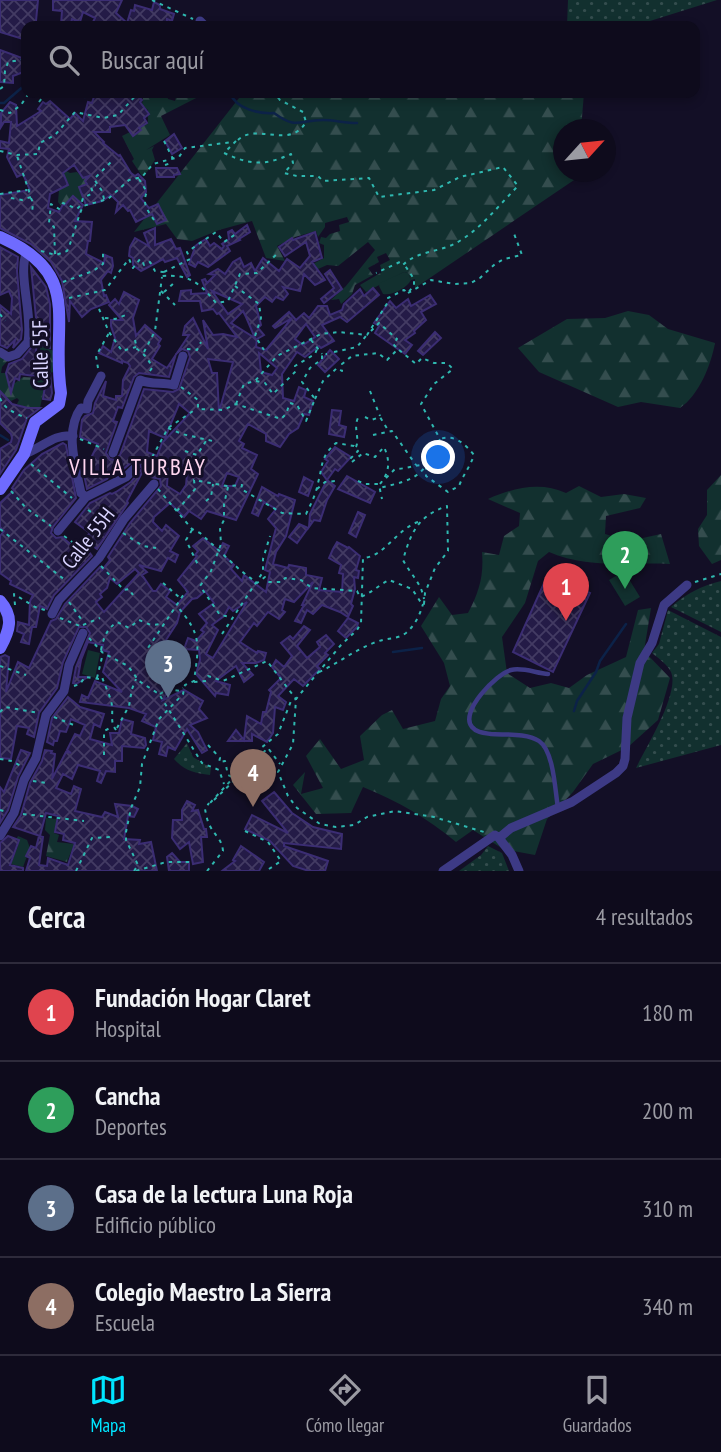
<!DOCTYPE html>
<html lang="es">
<head>
<meta charset="utf-8">
<style>
  :root { --surface:#0e0b1c; --page:#1c1929; --text:#f1f3f6; --muted:#9b9ba3; --line:#2e2b3b; --accent:#00e5ff }
  body { margin:0; font-family:"PT Sans Narrow",sans-serif; background:var(--page); color:var(--text) }
  .compass { position:absolute; left:553px; top:119px; width:63px; height:63px; border-radius:50%; background:var(--surface); box-shadow:0 4px 10px #0003; rotate:63deg }
  .you { position:absolute; left:439px; top:458px; width:24px; height:24px; margin:-18px; border:5px solid #fff; border-radius:50%; background:#1a73e8; box-shadow:0 0 0 10px #1a73e833 }
  .badge { display:grid; place-items:center; width:46px; height:46px; border-radius:50%; background:var(--accent); color:#fff; font-size:23px; font-weight:700 }
  .pin { position:absolute; translate:-50% -58px; filter:drop-shadow(0 2px 4px #0008) }
  .pin::after { content:''; position:absolute; top:37px; width:24px; height:21px; background:inherit; clip-path:polygon(0 0,100% 0,50% 100%) }
  .list { margin:0; padding:0; list-style:none }
  h2 { display:flex; justify-content:space-between; align-items:center; height:91px; margin:0; padding:0 28px; font-size:30px }
  h2 small { font-size:23px; font-weight:400; color:var(--muted) }
  .list li { display:grid; grid-template-columns:46px 1fr auto; gap:21px; align-items:center; box-sizing:border-box; height:98px; padding:0 28px; border-top:2px solid var(--line) }
  .list b { display:block; font-size:26px; white-space:nowrap }
  .list p { margin:0; font-size:23px; white-space:nowrap; color:var(--muted) }
  .list em { font-size:23px; font-style:normal; color:var(--muted) }
  .icon { flex:none; width:38px; height:38px; fill:none; stroke:currentColor; stroke-width:2; stroke-linecap:round; stroke-linejoin:round }
  .map { position:relative; flex:none; width:721px; height:871px; overflow:hidden }
  .search { position:absolute; background:var(--surface); box-shadow:0 4px 10px #0003; left:21px; right:21px; top:21px; height:77px; display:flex; align-items:center; gap:18px; box-sizing:border-box; padding:0 24px; border-radius:14px; color:var(--muted); font-size:26px }
  .sheet { height:483px; background:var(--surface) }
  nav { display:flex; justify-content:space-around; align-items:center; box-sizing:border-box; height:98px; border-top:2px solid var(--line); background:var(--surface); font-size:19px; color:var(--muted) }
  nav a { display:grid; justify-items:center; gap:4px }
  nav .on { color:var(--accent) }
  .map>svg:first-child { display:block }
  .green { fill:url(#green-dots) }
  .forest { fill:url(#forest-firs) }
  .pitch { fill:#12302f }
  .lines { fill:none; stroke-linecap:round; stroke-linejoin:round }
  .stream { stroke:#0c2248; stroke-width:2.5 }
  .building { fill:url(#building-cross-hatch); stroke:#3b2d73; stroke-width:2; fill-rule:evenodd }
  .path { stroke:#2fb8b0; stroke-width:2; stroke-dasharray:3.5 5; stroke-linecap:butt }
  .lane { stroke:#3d3a85; stroke-width:4.5 }
  .street { stroke:#3d3a85; stroke-width:9 }
  .secondary { stroke:#6f6bff; stroke-width:12 }
  .labels { text-anchor:middle; dominant-baseline:central; stroke-width:6; stroke-linejoin:round; paint-order:stroke }
  .street-label { font-size:21px; fill:#d9d4ff; stroke:#130f26 }
  .neighbourhood-label { font-size:23px; letter-spacing:2px; fill:#ffd6f0; stroke:#130f26 }
</style>
</head>
<body>
<div class="map">
<svg width="721" height="871" viewBox="0 0 721 871">
  <defs>
    <pattern id="green-dots" width="8" height="8" patternUnits="userSpaceOnUse" patternTransform="scale(1.75)"><rect width="8" height="8" fill="#12302f"/><path d="M2 2h.1M6 6h.1" fill="none" stroke="#344d4e" stroke-width="1.8" stroke-linecap="round"/></pattern>
    <pattern id="forest-firs" width="22" height="20" patternUnits="userSpaceOnUse" patternTransform="scale(1.75)"><rect width="22" height="20" fill="#12302f"/><path d="M5 1l3.5 6h-7zM16 11l3.5 6h-7z" fill="#344d4e"/></pattern>
    <pattern id="building-cross-hatch" width="8" height="8" patternUnits="userSpaceOnUse" patternTransform="scale(1.75)"><rect width="8" height="8" fill="#241b47"/><path d="M0 0l8 8M0 8l8-8" fill="none" stroke="#433b63"/></pattern>
  </defs>
  <rect width="100%" height="100%" fill="#130f26"/>
  <path class="green" d="M 568,0 L 717,0 L 634,26 L 567,26 Z
    M 721,581 L 721,632 L 671,607 C 687,593 701,586 721,581 Z
    M 668,610 L 721,637 L 721,745 L 636,768 C 646,747 680,693 671,672 C 668,665 658,658 652,653 L 659,644 Z
    M 187,743 L 193,757 L 211,768 L 210,775 C 194,773 185,771 174,759 Z
    M 488,846 L 502,853 L 509,871 L 459,871 L 481,855 Z"/>
  <path class="forest" d="M 148,93 L 166,93 L 168,99 L 175,101 L 176,97 L 184,98 L 188,93 L 195,93 L 200,96 L 161,116 L 170,135 L 146,150 L 154,146 L 152,150 L 155,160 L 147,172 L 142,176 L 132,161 L 134,159 L 122,136 L 148,123 L 148,110 L 142,105 L 143,97 Z
    M 243,93 L 584,93 L 581,129 L 564,130 L 564,172 L 577,172 L 577,178 L 415,288 L 415,279 L 411,280 L 408,273 L 404,272 L 366,292 L 360,285 L 382,272 L 380,265 L 390,260 L 386,253 L 377,257 L 379,262 L 368,268 L 373,275 L 355,285 L 352,294 L 341,304 L 339,299 L 331,300 L 346,286 L 375,250 L 368,242 L 338,266 L 327,265 L 318,269 L 314,268 L 313,264 L 324,258 L 324,245 L 319,243 L 321,237 L 326,238 L 330,234 L 340,231 L 339,225 L 349,222 L 347,217 L 325,223 L 325,227 L 318,237 L 316,231 L 295,237 L 277,246 L 285,261 L 266,258 L 252,221 L 219,230 L 192,241 L 177,239 L 166,224 L 134,232 Z
    M 61,168 L 70,173 L 77,172 L 82,177 L 84,175 L 89,182 L 79,187 L 83,198 L 81,205 L 74,206 L 68,201 L 67,204 L 62,203 L 61,206 L 58,202 L 59,190 L 69,185 Z
    M 628,311 L 649,315 L 668,329 L 715,343 C 711,365 699,395 680,408 L 641,402 L 618,407 L 539,372 L 518,348 L 567,319 L 605,318 Z
    M 47,336 L 44,347 L 54,351 L 55,372 L 47,373 L 40,408 L 28,408 L 17,404 L 19,400 L 17,398 L 11,401 L 3,394 L 0,396 L 0,354 L 9,359 L 2,367 L 1,373 L 7,373 L 8,383 L 15,383 L 23,377 L 39,378 L 41,373 L 36,365 L 39,364 L 34,361 L 40,354 L 40,341 Z
    M 721,475 L 721,560 L 712,564 L 699,546 L 698,529 L 707,515 L 707,490 Z
    M 579,486 L 601,497 L 624,494 L 646,498 L 640,508 L 606,516 L 605,534 L 629,541 L 661,534 L 670,564 C 629,562 588,569 549,552 L 538,561 L 525,603 L 502,637 L 507,673 L 530,688 L 551,683 L 569,688 L 587,675 L 626,657 L 638,610 L 651,608 L 644,651 L 670,678 L 658,720 L 628,747 L 593,764 L 573,792 L 547,819 L 535,855 L 503,849 L 473,830 L 456,842 C 427,818 398,801 363,787 L 351,813 L 316,814 L 293,785 L 305,772 L 301,794 L 323,788 L 306,756 L 320,739 L 341,769 L 364,760 L 360,736 L 382,715 L 392,710 L 403,729 L 435,721 L 441,699 L 450,686 L 444,663 L 421,626 L 439,597 L 452,615 L 468,613 C 479,592 484,576 482,552 L 499,555 L 504,536 L 519,526 L 520,513 L 488,499 C 513,488 540,481 566,493 Z
    M 46,818 L 57,819 L 54,833 L 59,835 L 57,842 L 74,844 L 67,862 L 46,856 L 50,835 L 45,830 Z
    M 18,836 L 27,840 L 30,848 L 23,867 L 11,864 L 18,846 L 14,844 Z"/>
  <path class="pitch" d="M 404,272 L 408,273 L 411,280 C 407,288 392,296 383,294 L 379,286 L 380,283 Z
    M 624,571 L 640,597 L 625,606 L 609,580 Z
    M 88,650 L 100,653 L 95,678 L 82,674 Z"/>
  <g class="lines">
    <path class="stream" d="M 74,93 L 85,97 L 90,93
      M 195,93 L 198,95 L 201,93
      M 230,93 C 236,109 259,114 274,113 C 297,130 299,120 323,120 C 333,120 346,123 357,123
      M 0,103 L 4,103 L 26,84
      M 0,435 L 8,440
      M 393,652 L 422,648
      M 574,711 L 577,701 L 596,672 L 600,661 L 626,624"/>
  </g>
  <path class="building" d="M 0,0 L 38,0 L 36,21 L 34,26 L 26,26 L 26,40 L 0,32 Z
    M 53,0 L 122,0 L 116,13 L 127,23 L 131,10 L 134,11 L 135,5 L 152,10 L 154,2 L 160,5 L 160,9 L 174,14 L 172,21 L 167,19 L 167,26 L 150,26 L 136,22 L 136,26 L 113,26 L 105,22 L 99,26 L 93,22 L 95,18 L 83,12 L 80,22 L 72,19 L 70,26 L 65,26 L 61,25 L 62,11 L 53,10 Z
    M 0,50 L 22,58 L 23,60 L 26,59 L 26,71 L 13,76 L 13,83 L 0,82 Z
    M 95,93 L 135,93 L 142,100 L 140,102 L 149,114 L 144,118 L 147,123 L 139,128 L 141,130 L 133,136 L 125,125 L 110,127 L 110,132 L 94,132 L 104,142 L 103,143 L 119,156 L 120,155 L 131,173 L 135,176 L 138,174 L 145,181 L 146,192 L 141,198 L 149,208 L 158,204 L 166,220 L 157,224 L 152,214 L 136,222 L 130,210 L 128,211 L 123,205 L 116,212 L 118,202 L 111,195 L 102,201 L 86,205 L 79,187 L 87,184 L 85,181 L 89,176 L 83,178 L 74,165 L 63,173 L 68,185 L 50,194 L 48,208 L 59,212 L 63,204 L 65,205 L 73,196 L 83,205 L 75,221 L 92,222 L 90,241 L 88,241 L 86,254 L 104,263 L 105,255 L 112,258 L 113,266 L 111,273 L 108,271 L 101,280 L 104,296 L 106,295 L 109,302 L 91,309 L 82,317 L 70,301 L 69,322 L 62,281 L 51,262 L 31,244 L 0,228 L 0,195 L 30,190 L 23,174 L 17,177 L 7,157 L 9,149 L 0,148 L 0,141 L 9,143 L 11,122 L 4,122 L 1,127 L 1,113 L 10,102 L 16,105 L 17,126 L 41,111 L 38,109 L 43,102 L 46,104 L 50,101 L 70,119 L 75,113 L 83,121 L 88,102 L 92,103 Z
    M 174,134 L 182,148 L 172,154 L 165,141 Z
    M 156,168 L 177,168 L 180,174 L 174,175 L 174,177 L 157,177 Z
    M 247,225 L 250,232 L 239,239 L 240,240 L 227,246 L 230,251 L 208,267 L 198,262 L 195,267 L 189,264 L 194,250 L 193,248 L 199,243 L 206,239 L 210,246 L 214,243 L 222,249 L 224,246 L 222,244 L 229,239 L 228,232 L 232,230 L 235,234 Z
    M 155,228 L 155,245 L 171,239 L 176,249 L 180,248 L 190,275 L 187,277 L 177,258 L 165,262 L 163,259 L 141,271 L 133,265 L 133,258 L 129,256 L 130,247 L 135,238 L 149,246 L 144,233 Z
    M 315,232 L 322,258 L 312,262 L 325,280 L 315,285 L 304,274 L 300,291 L 283,287 L 288,294 L 283,300 L 276,297 L 272,302 L 265,297 L 256,306 L 261,325 L 258,328 L 264,335 L 257,339 L 256,347 L 266,350 L 292,318 L 275,328 L 273,326 L 289,312 L 296,320 L 304,313 L 309,318 L 318,306 L 327,306 L 330,315 L 342,310 L 344,304 L 360,289 L 364,296 L 373,288 L 379,295 L 347,322 L 340,317 L 322,325 L 334,341 L 321,348 L 319,346 L 305,357 L 297,352 L 282,374 L 283,398 L 294,401 L 299,387 L 306,390 L 304,397 L 313,401 L 309,415 L 304,414 L 298,428 L 289,434 L 280,447 L 266,441 L 266,434 L 248,424 L 239,441 L 244,444 L 242,448 L 257,455 L 251,469 L 258,474 L 236,520 L 207,511 L 201,519 L 189,511 L 184,517 L 170,503 L 154,517 L 153,522 L 162,531 L 166,525 L 179,536 L 170,551 L 178,555 L 175,562 L 168,558 L 161,571 L 139,565 L 147,572 L 142,575 L 153,591 L 156,591 L 161,584 L 170,591 L 166,597 L 177,605 L 188,592 L 178,580 L 197,556 L 195,555 L 198,551 L 193,546 L 203,538 L 219,551 L 223,543 L 229,546 L 224,556 L 234,565 L 231,569 L 242,581 L 244,575 L 266,592 L 270,572 L 265,570 L 276,528 L 268,519 L 276,509 L 264,502 L 258,516 L 252,513 L 262,487 L 278,496 L 279,494 L 295,500 L 286,536 L 276,552 L 273,564 L 288,568 L 289,565 L 306,568 L 306,575 L 322,578 L 319,590 L 342,592 L 343,574 L 339,573 L 341,565 L 329,558 L 333,549 L 337,542 L 348,548 L 349,547 L 360,556 L 356,570 L 359,571 L 358,578 L 354,577 L 355,589 L 351,604 L 353,606 L 348,617 L 340,612 L 322,605 L 313,614 L 307,610 L 301,623 L 295,621 L 304,605 L 302,605 L 313,582 L 294,602 L 285,599 L 282,610 L 285,612 L 279,619 L 268,612 L 257,626 L 254,623 L 240,642 L 257,653 L 258,651 L 266,653 L 264,660 L 256,663 L 242,663 L 253,675 L 244,682 L 236,666 L 225,674 L 216,681 L 230,685 L 228,695 L 216,693 L 215,696 L 196,674 L 200,660 L 199,650 L 184,649 L 188,638 L 196,641 L 204,632 L 201,630 L 207,623 L 199,614 L 214,603 L 205,591 L 197,598 L 192,599 L 180,612 L 177,623 L 166,640 L 178,648 L 169,648 L 190,666 L 181,681 L 175,677 L 163,700 L 184,690 L 203,701 L 199,709 L 207,718 L 190,725 L 198,732 L 207,750 L 202,753 L 187,729 L 175,750 L 168,747 L 166,756 L 159,754 L 162,742 L 153,740 L 156,727 L 142,721 L 146,714 L 129,708 L 80,702 L 82,695 L 88,698 L 95,681 L 122,692 L 103,672 L 109,652 L 102,650 L 103,645 L 88,642 L 81,660 L 78,677 L 88,677 L 76,684 L 73,683 L 76,667 L 90,633 L 86,627 L 79,627 L 63,662 L 57,688 L 39,713 L 34,737 L 27,734 L 29,728 L 17,726 L 11,759 L 0,758 L 0,657 L 5,655 L 9,657 L 6,692 L 18,662 L 29,668 L 51,621 L 56,619 L 65,604 L 100,567 L 102,570 L 110,560 L 108,557 L 130,523 L 161,486 L 160,479 L 151,477 L 144,469 L 127,501 L 128,503 L 97,549 L 84,539 L 90,533 L 75,522 L 90,503 L 110,493 L 112,494 L 116,492 L 131,482 L 142,469 L 139,463 L 133,461 L 119,473 L 113,469 L 107,479 L 87,489 L 81,460 L 88,464 L 98,444 L 80,437 L 82,420 L 85,416 L 93,413 L 95,403 L 106,381 L 103,396 L 116,400 L 116,396 L 122,396 L 123,380 L 130,366 L 128,363 L 122,361 L 122,363 L 99,353 L 103,346 L 111,352 L 115,338 L 111,326 L 111,320 L 122,320 L 109,305 L 115,299 L 119,304 L 124,292 L 139,300 L 133,318 L 136,336 L 145,325 L 161,339 L 158,344 L 160,346 L 152,359 L 167,368 L 189,335 L 183,335 L 185,326 L 193,318 L 208,349 L 203,320 L 213,335 L 223,334 L 237,337 L 219,313 L 217,314 L 213,309 L 202,311 L 200,301 L 179,301 L 181,291 L 191,290 L 191,294 L 207,293 L 202,280 L 205,279 L 207,283 L 215,275 L 209,274 L 218,269 L 225,274 L 233,262 L 240,258 L 244,267 L 251,263 L 255,271 L 263,258 L 279,271 L 287,259 L 300,268 L 310,256 L 306,242 L 285,256 L 279,247 L 292,238 L 293,240 ZM 212,291 L 242,304 L 228,314 ZM 243,311 L 246,317 L 255,338 L 231,323 ZM 306,324 L 315,337 L 303,345 L 295,339 ZM 182,349 L 188,351 L 190,357 L 179,389 L 173,392 L 144,389 L 120,455 L 115,460 L 110,459 L 106,453 L 117,422 L 113,421 L 118,407 L 122,408 L 134,377 L 139,373 L 169,377 L 176,354 ZM 259,353 L 277,368 L 272,375 L 261,372 ZM 208,359 L 233,362 L 219,412 L 217,373 L 212,373 ZM 179,404 L 190,413 L 162,443 L 157,456 L 147,452 L 149,431 L 165,438 ZM 168,469 L 187,474 L 186,485 L 180,494 L 167,486 ZM 227,473 L 239,477 L 235,486 L 222,486 ZM 135,569 L 139,573 L 104,612 L 96,602 L 102,597 L 100,594 L 107,588 L 110,578 L 117,584 ZM 247,602 L 213,658 L 206,654 L 218,630 L 212,625 L 224,616 L 229,607 L 233,611 Z
    M 0,247 L 18,257 L 17,271 L 22,330 L 21,339 L 13,348 L 15,340 L 7,348 L 0,345 L 0,305 L 11,314 L 12,298 L 9,291 L 0,295 Z
    M 31,267 L 46,287 L 50,304 L 50,348 L 37,344 L 34,363 L 42,377 L 20,374 L 19,380 L 15,378 L 11,393 L 6,373 L 9,364 L 22,359 L 35,343 L 36,318 Z
    M 330,270 L 342,289 L 324,303 L 321,299 L 334,288 L 325,274 Z
    M 430,295 L 436,304 L 421,312 L 426,320 L 414,331 L 415,333 L 405,340 L 412,345 L 405,354 L 375,333 L 379,326 L 374,323 L 390,301 L 396,308 L 408,299 L 411,306 Z
    M 435,332 L 441,338 L 423,355 L 418,351 Z
    M 330,350 L 339,359 L 325,372 L 318,365 Z
    M 47,372 L 50,373 L 52,393 L 50,400 L 43,399 Z
    M 0,391 L 12,404 L 28,408 L 40,408 L 27,418 L 16,450 L 0,474 L 0,449 L 11,442 L 12,438 L 11,434 L 0,423 Z
    M 332,410 L 341,411 L 339,425 L 346,427 L 344,437 L 329,434 Z
    M 63,443 L 66,445 L 76,498 L 53,527 L 51,533 L 56,538 L 62,537 L 74,547 L 81,541 L 92,556 L 54,595 L 47,609 L 40,606 L 36,627 L 32,627 L 29,644 L 21,642 L 24,634 L 17,631 L 18,622 L 29,625 L 30,601 L 33,595 L 10,584 L 11,581 L 0,573 L 0,536 L 4,531 L 0,527 L 0,503 L 14,490 L 12,488 L 24,470 L 42,454 Z
    M 335,447 L 351,457 L 338,471 L 335,469 L 327,480 L 321,472 L 328,461 L 325,459 Z
    M 347,476 L 375,492 L 370,503 L 338,489 Z
    M 304,477 L 313,482 L 308,496 L 299,492 Z
    M 327,480 L 335,486 L 327,500 L 320,521 L 314,520 L 309,527 L 310,514 Z
    M 358,512 L 365,515 L 356,537 L 349,533 Z
    M 299,524 L 308,528 L 297,543 L 289,537 Z
    M 544,583 L 575,598 L 579,588 L 590,593 L 553,672 L 513,652 Z
    M 348,618 L 358,623 L 357,627 L 346,638 L 338,631 Z
    M 304,626 L 310,630 L 297,646 L 307,658 L 320,647 L 317,642 L 326,635 L 334,644 L 325,653 L 328,655 L 317,666 L 320,669 L 303,686 L 294,679 L 278,696 L 286,702 L 283,710 L 275,707 L 273,733 L 267,742 L 252,734 L 252,741 L 228,741 L 236,730 L 244,740 L 247,716 L 261,724 L 263,712 L 266,712 L 271,692 L 269,690 L 281,678 L 272,667 L 276,660 L 284,667 L 292,656 L 281,643 L 290,636 L 293,639 Z
    M 68,697 L 80,707 L 104,714 L 100,727 L 94,724 L 90,739 L 112,745 L 110,733 L 119,733 L 122,719 L 133,722 L 131,734 L 145,738 L 146,745 L 144,748 L 122,746 L 122,761 L 115,761 L 115,772 L 106,771 L 101,783 L 97,781 L 100,771 L 78,765 L 72,779 L 63,774 L 56,788 L 71,794 L 74,786 L 81,789 L 75,811 L 102,817 L 105,812 L 118,817 L 115,804 L 132,806 L 138,809 L 134,817 L 128,816 L 124,839 L 140,840 L 139,844 L 151,842 L 157,871 L 26,871 L 30,858 L 26,856 L 31,846 L 36,848 L 39,836 L 43,837 L 39,865 L 47,866 L 48,858 L 68,865 L 75,843 L 63,840 L 64,834 L 55,832 L 58,816 L 46,813 L 40,836 L 13,827 L 21,815 L 30,783 L 42,761 L 45,750 L 52,751 L 51,753 L 55,754 L 52,779 L 66,752 L 71,753 L 67,750 L 75,734 L 80,736 L 85,725 L 71,719 L 66,732 L 60,731 L 57,741 L 54,741 L 53,745 L 47,742 L 52,718 Z
    M 21,750 L 30,753 L 18,777 L 8,810 L 0,823 L 0,787 L 4,792 Z
    M 274,792 L 292,813 L 313,827 L 342,834 L 341,849 L 284,843 L 284,846 L 328,861 L 325,871 L 309,871 L 293,866 L 270,841 L 245,829 L 252,815 L 288,833 L 262,801 Z
    M 187,801 L 195,805 L 192,811 L 198,810 L 204,829 L 206,829 L 207,837 L 201,837 L 203,862 L 193,864 L 189,842 L 180,849 L 172,838 L 173,820 L 182,820 L 182,810 Z
    M 8,836 L 19,840 L 10,865 L 23,868 L 23,871 L 0,871 L 0,843 Z
    M 241,846 L 264,862 L 259,871 L 222,871 L 235,861 L 233,860 Z
    M 172,853 L 180,862 L 189,862 L 189,871 L 169,871 L 167,857 Z"/>
  <g class="lines">
    <path class="path" d="M 152,0 L 193,19
      M 0,89 L 4,86 L 5,71 L 8,62 L 26,59
      M 39,102 L 46,93
      M 0,110 L 10,113 L 21,105 L 29,93
      M 238,140 C 257,122 290,150 306,122 L 303,112 L 280,100 L 274,93
      M 164,141 L 173,159
      M 236,141 L 224,153 C 250,165 265,166 291,154 L 293,163 L 284,173 L 297,176 L 318,176 L 323,181 L 369,178 L 379,197 L 434,190 L 460,177 L 503,167 L 518,186 C 499,205 480,230 456,243 C 440,252 418,251 404,264 L 402,261 L 376,273
      M 0,151 L 17,155 L 38,154 L 40,143 L 55,135 L 75,112 L 103,118 L 118,115 L 138,93
      M 165,165 L 171,163
      M 139,179 L 147,192 C 141,204 149,212 156,223
      M 0,194 L 27,190
      M 11,198 L 22,200 L 31,197 L 17,156
      M 31,198 L 33,203 L 32,213
      M 104,199 L 102,191 L 94,179 L 112,161
      M 41,251 L 56,255 L 67,251 C 74,236 76,222 83,206 L 108,199 L 129,180 L 142,177 L 153,164 L 179,157 L 185,148 L 233,142
      M 55,254 L 54,227 L 49,223 L 51,204 L 59,209 L 63,203 L 77,209 L 81,205 L 83,198 L 93,193 L 91,187 L 96,185
      M 164,272 L 190,259 L 187,252 L 216,232 L 224,242 L 236,234
      M 63,282 L 93,271 L 103,264 L 103,249
      M 235,286 L 259,304 L 261,318 L 255,336 L 264,350
      M 161,291 L 175,305
      M 164,292 L 175,282
      M 408,293 L 431,280 L 454,284 L 471,283 L 480,278 L 495,264 L 504,259 L 522,255 L 513,231
      M 69,298 L 105,290 L 129,259 L 133,268 L 140,259 L 142,260 L 144,265 L 150,262 L 155,271 L 163,272 L 161,276 C 189,274 199,282 216,303 L 228,301 L 240,274 L 257,273 L 279,252
      M 99,309 L 109,332 L 122,351 L 136,347
      M 0,314 L 5,321
      M 105,318 L 115,319 L 126,315 L 127,311
      M 371,331 L 379,323 L 397,339 L 393,344 L 397,348
      M 135,340 L 137,349 C 144,354 149,359 152,368 L 147,375
      M 311,340 L 322,354
      M 187,349 L 197,350 L 201,342
      M 144,352 L 155,331 L 162,277
      M 334,352 L 357,347 L 366,336
      M 98,368 L 96,356 L 109,333
      M 256,381 L 265,383 L 273,394 L 296,371 L 295,366 L 315,354 L 317,349
      M 181,387 L 198,400 L 198,409 L 223,410 L 236,404 L 281,419 L 286,414 L 290,403 L 297,405 L 306,421 L 315,399 L 302,382 L 310,368 L 322,359 L 322,354 L 327,354
      M 370,391 L 380,416
      M 0,398 C 4,409 16,414 27,418
      M 315,399 L 323,381 L 337,368 L 342,371 L 342,364 L 352,356 L 378,353 L 387,360 L 398,349 L 416,364 L 422,358 L 434,363 L 447,363 L 453,369 L 434,384 L 421,404 L 440,439 C 423,476 419,479 379,488
      M 236,404 L 244,384 L 255,381 L 277,356 L 321,334 L 339,332 L 367,335 L 388,302 L 388,298 L 404,290 L 408,293 L 414,285 L 414,279 L 404,264
      M 365,417 L 371,420 L 380,417 L 388,430
      M 168,428 L 182,434 L 217,442
      M 373,435 L 392,431 L 416,465
      M 80,439 L 104,449
      M 356,447 C 360,438 353,428 358,418
      M 185,451 L 197,455 L 206,441
      M 352,462 L 363,453 L 375,457 L 384,447 C 391,462 389,474 379,485 L 382,499
      M 31,464 L 72,498
      M 426,466 L 426,476 L 448,492 L 459,486 C 463,475 470,467 474,455 C 465,444 455,434 440,439
      M 144,472 L 168,428 L 196,409
      M 386,478 L 395,469 C 406,469 414,465 425,465
      M 358,481 L 365,484 L 378,484
      M 228,487 L 224,504 L 224,520 L 220,528 L 221,544 L 211,571 L 200,586 L 220,615 L 231,617
      M 158,489 L 192,529 L 200,533 L 240,570 L 257,583 L 265,577 L 269,582 L 282,582 L 285,578 L 301,580 L 312,588 L 357,591 L 360,597 C 370,594 379,585 389,580 L 412,589 L 422,604 L 424,604 L 425,593 L 435,568 L 448,551 L 447,506 C 418,516 411,532 403,560 C 410,574 421,582 424,599
      M 317,489 L 325,482 L 336,481
      M 11,491 L 26,508 L 51,526
      M 206,501 L 211,497 L 213,484
      M 88,510 L 109,524
      M 177,511 L 195,489 L 194,480 L 227,486 L 242,485 L 241,489 L 282,513 L 306,514 C 311,504 316,494 318,483 C 323,465 320,457 336,443 L 354,446 L 358,451 L 349,460 L 351,462
      M 418,522 C 397,529 384,557 363,558 L 361,623 L 357,630 L 341,645 L 296,699 L 293,744 L 278,772 L 288,796 L 297,808 L 320,824 L 336,827 L 354,825 L 367,817 L 395,811 L 434,817 L 484,832
      M 0,529 L 65,580
      M 192,530 L 186,540 L 198,565
      M 123,533 L 143,546 L 156,548
      M 64,536 L 90,555
      M 101,566 L 124,590 L 129,589 L 133,595
      M 695,582 L 721,574
      M 163,583 L 180,598
      M 69,602 L 81,619 L 82,623
      M 15,605 L 14,594 L 35,607 L 45,610
      M 60,618 L 80,626
      M 83,625 L 100,618
      M 222,634 L 263,572 L 263,559 L 270,536
      M 89,638 L 103,653 L 128,666 L 139,681 L 159,694 L 202,763 L 219,770 L 224,784
      M 101,650 C 104,636 107,629 117,622 L 129,628 L 139,620 L 151,625 L 162,624
      M 164,653 L 148,648 L 186,591
      M 0,666 L 26,675
      M 319,672 C 339,663 357,648 379,641 C 388,638 398,639 406,633 C 415,625 420,615 423,604
      M 97,678 L 103,653
      M 194,682 L 206,681 L 208,676 L 223,681 L 267,661 L 296,699 L 291,701 L 278,734 L 261,748 L 210,803
      M 74,686 L 80,684 L 85,677 L 99,679 L 102,677 C 105,686 111,697 112,706 C 113,716 110,722 116,730
      M 160,694 L 168,689 L 180,691 L 183,688
      M 0,712 L 5,707 L 39,713
      M 54,717 L 76,726
      M 117,728 L 129,706 L 132,689 L 136,679
      M 208,745 L 220,758 L 219,762 L 225,761 L 228,775 L 232,777
      M 104,755 L 104,731 L 112,727
      M 0,759 L 12,761 L 21,766
      M 33,781 L 46,783
      M 214,800 L 268,748 L 280,764
      M 0,810 L 7,812
      M 23,814 L 84,821
      M 245,831 L 268,842 L 281,861 L 266,871
      M 76,871 L 92,838 L 112,837
      M 134,871 L 138,865 L 126,840 L 126,832 L 131,808 L 140,787 L 142,764 L 159,719 L 183,694 L 185,685 L 194,681 C 199,644 202,635 177,606
      M 136,871 L 166,862 L 189,862
      M 207,871 L 223,851 C 222,839 215,836 210,826 C 207,821 206,814 205,809 L 209,803"/>
    <path class="lane" d="M 548,674 C 536,673 522,667 511,670 C 496,674 459,712 472,727 C 477,733 484,733 491,734 C 505,735 527,733 539,741 C 554,751 555,791 558,808"/>
    <path class="street" d="M 200,21 L 205,26
      M 0,352 L 8,357 L 17,354 L 28,342 C 33,312 17,274 27,251
      M 113,453 L 140,380 C 152,385 161,382 174,385 L 183,356
      M 24,454 C 41,449 54,433 73,436
      M 86,497 L 81,493 C 76,468 64,431 81,408 L 87,409 L 88,401 L 101,376
      M 58,531 L 86,497 L 126,477 L 135,468
      M 52,614 L 59,600 L 99,558 L 124,519 L 154,484
      M 0,836 L 14,813 L 24,780 L 36,758 L 46,715 L 64,691 L 69,665 L 83,633
      M 499,838 L 511,828 L 572,802 L 616,773 L 623,766 L 625,759 L 627,718 L 640,663 L 652,643 L 664,605 L 687,585
      M 499,838 L 512,855 L 519,871
      M 443,871 L 495,835 L 499,838"/>
    <path class="secondary" d="M 0,237 C 85,274 50,322 61,393 L 59,404 L 35,422 L 24,454 L 0,489
      M 0,601 C 14,617 10,630 0,648"/>
  </g>
  <g class="labels">
    <g class="street-label">
      <text transform="translate(40 354) rotate(-91)">Calle 55F</text>
      <text transform="translate(88 538) rotate(-52)">Calle 55H</text>
    </g>
    <g class="neighbourhood-label">
      <text x="138" y="466">VILLA TURBAY</text>
    </g>
  </g>
</svg>
<svg class="compass" viewBox="-18 -18 36 36"><path d="M0-13l5 13h-10z" fill="#e53935"/><path d="M0 13l5-13h-10z" fill="#9b9ba3"/></svg>
<div class="you"></div>
<div class="pin badge" style="left:566px;top:621px;background:#e0444e">1</div>
<div class="pin badge" style="left:625px;top:589px;background:#2e9e5b">2</div>
<div class="pin badge" style="left:168px;top:698px;background:#5c6f8a">3</div>
<div class="pin badge" style="left:253px;top:807px;background:#8d6e63">4</div>
<div class="search"><svg class="icon" aria-label="search" viewBox="0 0 24 24"><circle cx="10" cy="10" r="6"/><path d="M15 15l6 6"/></svg>Buscar aquí</div>
</div>
<section class="sheet">
<h2>Cerca<small>4 resultados</small></h2>
<ul class="list">
<li><span class="badge" style="background:#e0444e">1</span><div><b>Fundación Hogar Claret</b><p>Hospital</p></div><em>180 m</em></li>
<li><span class="badge" style="background:#2e9e5b">2</span><div><b>Cancha</b><p>Deportes</p></div><em>200 m</em></li>
<li><span class="badge" style="background:#5c6f8a">3</span><div><b>Casa de la lectura Luna Roja</b><p>Edificio público</p></div><em>310 m</em></li>
<li><span class="badge" style="background:#8d6e63">4</span><div><b>Colegio Maestro La Sierra</b><p>Escuela</p></div><em>340 m</em></li>
</ul>
</section>
<nav>
<a class="on"><svg class="icon" aria-label="map" viewBox="0 0 24 24"><path d="M3 6l6-2 6 2 6-2v14l-6 2-6-2-6 2zM9 4v14M15 6v14"/></svg>Mapa</a>
<a><svg class="icon" aria-label="directions" viewBox="0 0 24 24"><path d="M12 3l9 9-9 9-9-9zM9 14v-3h6M13 9l2 2-2 2"/></svg>Cómo llegar</a>
<a><svg class="icon" aria-label="saved" viewBox="0 0 24 24"><path d="M7 4h10v16l-5-4-5 4z"/></svg>Guardados</a>
</nav>
</body>
</html>
